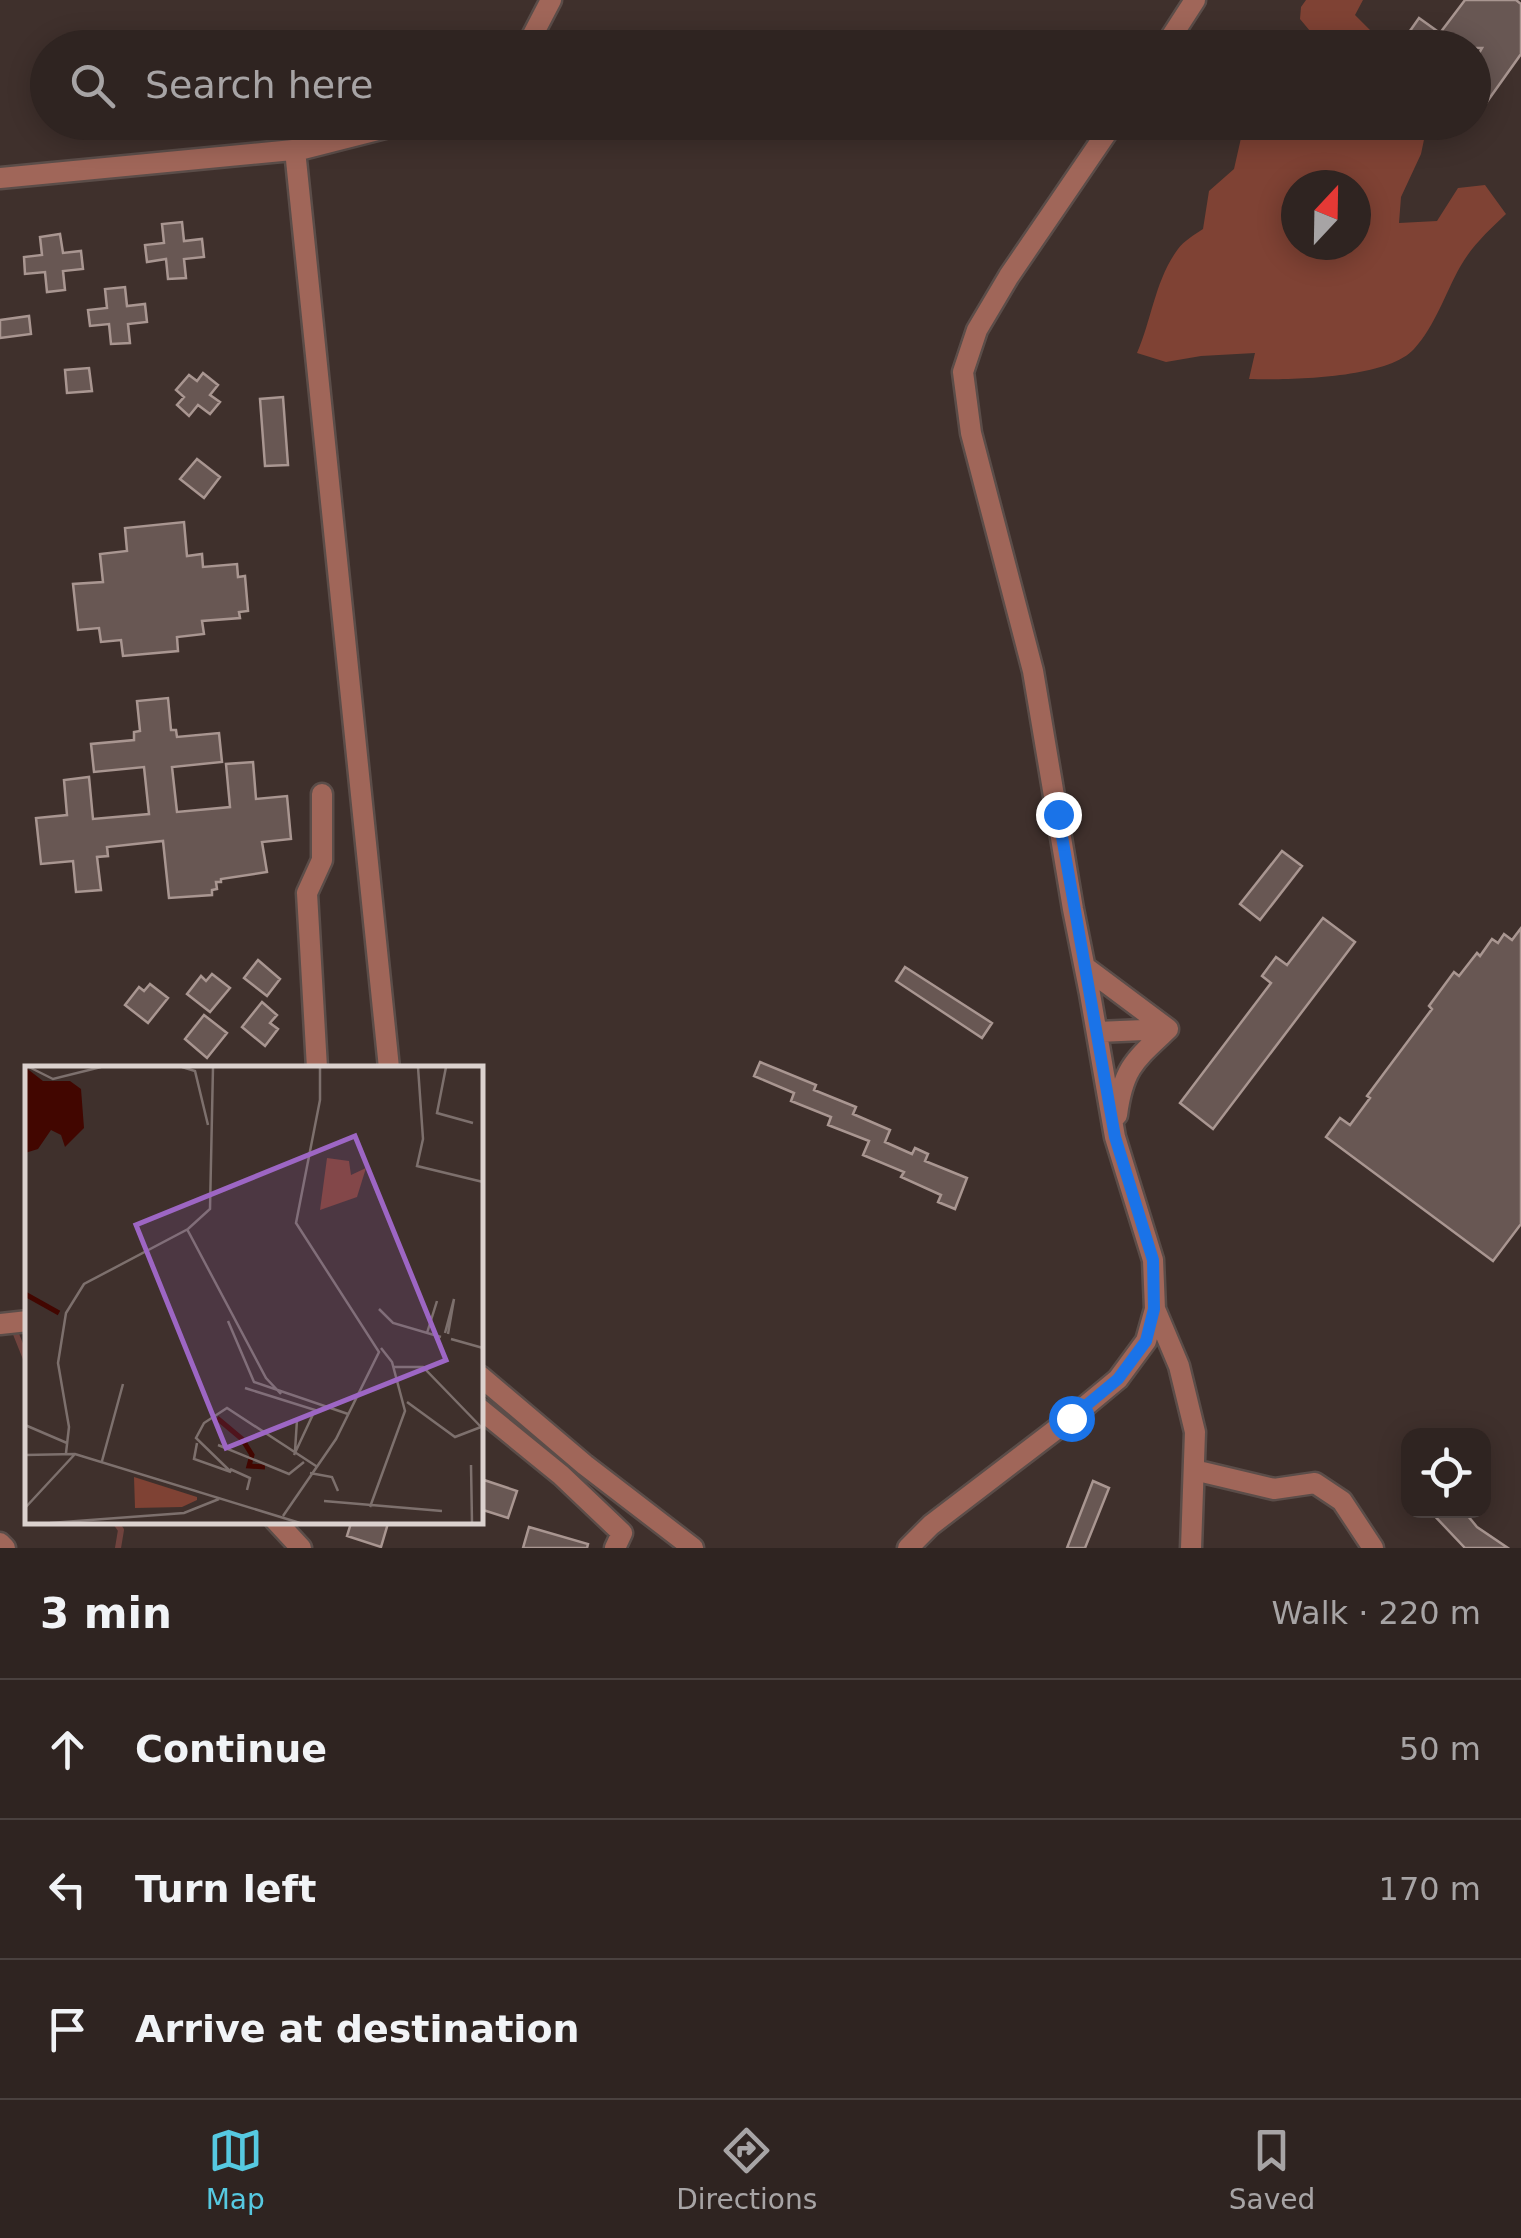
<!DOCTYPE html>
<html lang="en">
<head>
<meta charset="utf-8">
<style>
  :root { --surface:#2f2421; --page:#3b302e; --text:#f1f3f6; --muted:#a7a4a5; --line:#4a413f; --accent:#56c9e1 }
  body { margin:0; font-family:"DejaVu Sans",sans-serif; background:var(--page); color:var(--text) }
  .controls { position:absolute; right:30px; bottom:30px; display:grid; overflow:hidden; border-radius:20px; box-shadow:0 5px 25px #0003 }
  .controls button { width:90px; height:90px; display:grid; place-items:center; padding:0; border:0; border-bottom:2px solid var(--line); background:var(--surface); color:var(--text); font:50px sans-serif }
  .compass { position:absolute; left:1281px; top:170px; width:90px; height:90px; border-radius:50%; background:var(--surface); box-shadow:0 5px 25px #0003; rotate:22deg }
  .stop { position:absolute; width:30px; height:30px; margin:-22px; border:8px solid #1a73e8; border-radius:50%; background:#fff }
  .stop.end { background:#1a73e8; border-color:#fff; box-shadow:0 2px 10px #0008 }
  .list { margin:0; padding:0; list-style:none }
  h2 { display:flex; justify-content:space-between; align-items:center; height:130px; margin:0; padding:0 40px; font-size:42px }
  h2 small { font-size:32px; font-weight:400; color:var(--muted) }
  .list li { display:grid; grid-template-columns:65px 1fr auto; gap:30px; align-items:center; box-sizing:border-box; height:140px; padding:0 40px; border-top:2px solid var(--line) }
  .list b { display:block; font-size:38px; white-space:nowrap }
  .list em { font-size:32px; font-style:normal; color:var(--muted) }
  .icon { flex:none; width:55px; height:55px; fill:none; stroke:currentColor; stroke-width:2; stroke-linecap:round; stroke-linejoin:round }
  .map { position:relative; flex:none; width:1521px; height:1548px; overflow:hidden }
  .search { position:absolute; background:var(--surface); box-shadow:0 5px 25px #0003; left:30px; right:30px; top:30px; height:110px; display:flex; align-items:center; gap:25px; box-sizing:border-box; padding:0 35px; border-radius:55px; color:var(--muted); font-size:38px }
  .sheet { height:550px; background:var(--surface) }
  nav { display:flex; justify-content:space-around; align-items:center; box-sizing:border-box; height:140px; border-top:2px solid var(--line); background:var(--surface); font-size:28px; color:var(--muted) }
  nav a { display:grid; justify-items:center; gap:5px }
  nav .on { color:var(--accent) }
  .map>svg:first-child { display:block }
  .green { fill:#7f4234; fill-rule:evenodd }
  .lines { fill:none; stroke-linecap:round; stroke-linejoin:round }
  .stream { stroke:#70433e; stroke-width:6 }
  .building { fill:#685753; stroke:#a99691; stroke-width:2.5 }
  .minor-casing { stroke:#5b4d49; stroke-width:25 }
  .minor { stroke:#a06659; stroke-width:20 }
  .route { stroke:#1a73e8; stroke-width:12 }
  .inset-river { fill:none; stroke:#420600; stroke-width:5 }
  .inset-road { fill:none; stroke:#7d706d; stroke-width:2.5 }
  .view { fill:#9d66c4; fill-opacity:0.15; stroke:#9d66c4; stroke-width:5 }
  .inset-edge { fill:none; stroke:#dbd1ce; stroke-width:5 }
</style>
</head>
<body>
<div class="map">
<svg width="1521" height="1548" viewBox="0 0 1521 1548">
  <rect width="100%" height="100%" fill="#3f302c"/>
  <path class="green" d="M 1306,0 L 1363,0 L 1355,15 L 1370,30 L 1370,47 L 1309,47 L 1310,31 L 1300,19 L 1301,7 Z
    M 1255,123 L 1413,123 L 1426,130 L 1421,154 L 1401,197 L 1399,223 L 1437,221 L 1458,188 L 1485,185 L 1506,214 C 1489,230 1471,247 1460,267 C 1445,294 1435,326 1414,349 C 1387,379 1288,380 1249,379 L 1255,353 L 1201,356 L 1166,362 L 1137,353 C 1152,319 1155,280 1178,249 C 1184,241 1194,235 1203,229 L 1209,191 L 1234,169 L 1241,138 ZM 1296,185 L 1356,185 L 1356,245 L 1296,245 Z"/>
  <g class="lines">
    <path class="stream" d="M 16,1334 L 28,1364
      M 114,1520 L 121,1530 L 118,1548"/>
  </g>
  <path class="building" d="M 1465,0 L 1516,0 L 1521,4 L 1521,54 L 1474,120 L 1474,62 L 1482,48 L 1398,48 L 1419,18 L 1440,33 Z
    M 182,222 L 184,241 L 202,239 L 204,257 L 184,259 L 186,278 L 168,279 L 166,259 L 147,262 L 145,245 L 164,243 L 162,224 Z
    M 60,234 L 63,253 L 81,251 L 83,269 L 63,271 L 65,290 L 47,292 L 45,272 L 25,274 L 24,257 L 42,255 L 40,237 Z
    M 125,287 L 127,306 L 145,304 L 147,322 L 128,324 L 130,343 L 111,344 L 109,324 L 90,326 L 88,310 L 107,308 L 105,289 Z
    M 29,316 L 31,334 L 0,338 L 0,320 Z
    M 89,368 L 92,391 L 67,393 L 65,370 Z
    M 203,373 L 218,385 L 210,395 L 220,402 L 210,414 L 198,405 L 189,416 L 177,405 L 184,397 L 176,390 L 189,375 L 197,381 Z
    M 283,397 L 288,465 L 265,466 L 260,399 Z
    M 197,459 L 220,477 L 204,498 L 180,479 Z
    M 184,522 L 187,556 L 202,554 L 203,567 L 237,564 L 238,577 L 245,576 L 248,611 L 239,612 L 240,618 L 202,621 L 204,634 L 177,637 L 178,651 L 123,656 L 121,640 L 101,642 L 99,628 L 78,630 L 73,584 L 103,582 L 100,554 L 127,551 L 125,528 Z
    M 168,698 L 171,730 L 176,730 L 177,737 L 219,733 L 222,762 L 172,767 L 177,812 L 230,807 L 226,764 L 253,762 L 256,799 L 287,796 L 291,839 L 262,842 L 267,872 L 221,879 L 221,882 L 216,882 L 217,889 L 212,890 L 212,895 L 169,898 L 163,841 L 107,847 L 108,856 L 97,857 L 101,890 L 76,892 L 73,861 L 41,864 L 36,818 L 67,815 L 64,780 L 89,777 L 93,819 L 149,814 L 144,767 L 94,772 L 91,744 L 134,740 L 134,732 L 140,731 L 137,701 Z
    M 1282,851 L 1302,866 L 1260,920 L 1240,904 Z
    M 1323,918 L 1355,942 L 1213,1129 L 1180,1103 L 1271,983 L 1262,976 L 1276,957 L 1287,965 Z
    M 1521,928 L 1521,1224 L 1493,1261 L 1326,1137 L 1340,1118 L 1350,1125 L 1370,1098 L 1367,1096 L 1432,1009 L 1429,1006 L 1454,972 L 1459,976 L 1477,953 L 1480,956 L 1492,939 L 1498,943 L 1504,934 L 1512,940 Z
    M 258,960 L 280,979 L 267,996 L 244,978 Z
    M 905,967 L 992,1023 L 982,1038 L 896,981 Z
    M 212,974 L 230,988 L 210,1012 L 187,994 L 201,976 L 206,981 Z
    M 150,984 L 168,998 L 148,1023 L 125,1005 L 139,987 L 144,991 Z
    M 262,1002 L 277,1015 L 270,1023 L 278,1029 L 265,1046 L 242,1027 Z
    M 204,1015 L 227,1033 L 207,1058 L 185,1039 Z
    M 760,1062 L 816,1085 L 814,1090 L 856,1107 L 853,1114 L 890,1130 L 885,1142 L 912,1154 L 915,1148 L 928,1154 L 925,1161 L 967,1178 L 955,1209 L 938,1202 L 941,1195 L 901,1177 L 904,1172 L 863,1155 L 869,1141 L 828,1125 L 831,1117 L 791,1101 L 794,1093 L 754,1076 Z
    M 484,1480 L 517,1491 L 508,1518 L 480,1509 L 480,1491 Z
    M 1093,1481 L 1109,1488 L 1085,1548 L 1067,1548 Z
    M 1429,1510 L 1463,1510 L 1477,1527 L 1508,1548 L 1465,1548 Z
    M 352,1520 L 389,1520 L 381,1547 L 347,1536 Z
    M 529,1527 L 588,1544 L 587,1548 L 523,1548 Z"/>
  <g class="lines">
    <g class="minor-casing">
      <path id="minor" d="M 526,48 L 551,0
        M 1164,48 L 1195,0
        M 295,150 L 389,1068
        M 0,178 L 303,149 L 409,122
        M 1085,967 L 1168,1029
        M 1097,1032 L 1168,1029
        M 317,1068 L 307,893 L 322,860 L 322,794
        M 1117,1115 C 1123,1068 1135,1060 1168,1029
        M 1155,1309 L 1179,1366 L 1195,1432 L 1191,1548
        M 0,1324 L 28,1321
        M 480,1376 L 585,1465 L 693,1548
        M 480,1409 L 561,1475 L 622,1533 L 615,1548
        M 1194,1470 L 1274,1489 L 1315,1483 L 1342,1501 L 1373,1548
        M 275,1520 L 301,1548
        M 0,1543 L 5,1548
        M 908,1548 L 931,1525 L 1071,1418 L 1118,1379 L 1146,1341 L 1155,1309 L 1153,1260 L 1115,1137 L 1090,994 L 1073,909 L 1033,671 L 971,433 L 963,372 L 977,330 L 1009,276 L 1114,122"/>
    </g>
    <use href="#minor" class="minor"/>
  </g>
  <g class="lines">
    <path class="route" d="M 1058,814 L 1115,1137 L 1153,1260 L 1154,1309 L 1146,1341 L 1118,1379 L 1071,1418"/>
  </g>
  <g transform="translate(25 1066)">
    <rect width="458" height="458" fill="#3f302c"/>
    <path d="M 302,92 L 324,95 L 326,109 L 341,102 L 332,131 L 295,144 ZM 109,411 L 172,431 L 172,434 L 157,441 L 110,442 Z" fill="#7f4234"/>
    <path d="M 0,1 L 18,15 L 45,15 L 56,23 L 59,62 L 40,81 L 36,69 L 26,64 L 13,83 L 0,87 Z" fill="#420600"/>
    <path class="inset-river" d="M 0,228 L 34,247M 192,352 L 217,373 L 227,389 L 224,400 L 240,401"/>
    <path class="inset-road" d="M 4,1 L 28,13 L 76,1M 157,1 L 170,5 L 183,59M 393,1 L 398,73 L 392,100 L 458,116M 421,1 L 412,47 L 448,57M 162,163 L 241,312 L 256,328M 354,243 L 368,257 L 416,271M 203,255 L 229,316 L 323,348M 402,267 L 412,235M 420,267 L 429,233 L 423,268M 426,273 L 458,282M 369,301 L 398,301 L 458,363M 220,322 L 290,344 L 269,389M 382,336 L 430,371 L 456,361M 0,359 L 42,377M 172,377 L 169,393 L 206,406 L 171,372 L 179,357 L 202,342 L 291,400M 193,379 L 264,408 L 279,396M 270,385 L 272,354M 41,387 L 44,361 L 33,297 L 41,247 L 59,218 L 163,163 L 185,143 L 188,1M 0,389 L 50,388 L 275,457M 77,395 L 98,318M 446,399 L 447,457M 205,403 L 225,412 L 222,424M 285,407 L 307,411 L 313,425M 299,435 L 417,445M 345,441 L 380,345 L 367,296 L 356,282M 0,442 L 50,388M 258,450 L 311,373 L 354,286 L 271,157 L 295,34 L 295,1M 25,457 L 159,447 L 194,433"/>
    <path class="view" d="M 330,70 L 421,294 L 201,382 L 111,159 Z"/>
    <rect width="458" height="458" class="inset-edge"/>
  </g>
</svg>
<div class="controls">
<button><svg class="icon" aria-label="locate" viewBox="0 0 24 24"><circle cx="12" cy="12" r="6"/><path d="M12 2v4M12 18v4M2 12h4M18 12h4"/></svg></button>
</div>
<svg class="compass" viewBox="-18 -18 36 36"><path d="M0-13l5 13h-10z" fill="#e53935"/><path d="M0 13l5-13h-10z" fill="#a7a4a5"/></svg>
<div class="stop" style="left:1071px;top:1418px"></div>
<div class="stop end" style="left:1058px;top:814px"></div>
<div class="search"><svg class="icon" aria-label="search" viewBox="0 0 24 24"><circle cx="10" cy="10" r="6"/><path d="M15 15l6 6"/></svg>Search here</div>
</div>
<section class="sheet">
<h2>3 min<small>Walk · 220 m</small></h2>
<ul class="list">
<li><svg class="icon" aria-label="ahead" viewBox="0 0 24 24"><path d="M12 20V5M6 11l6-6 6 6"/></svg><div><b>Continue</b></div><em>50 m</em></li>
<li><svg class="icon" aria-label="left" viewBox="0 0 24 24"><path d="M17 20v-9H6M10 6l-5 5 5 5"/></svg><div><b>Turn left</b></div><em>170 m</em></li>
<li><svg class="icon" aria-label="arrive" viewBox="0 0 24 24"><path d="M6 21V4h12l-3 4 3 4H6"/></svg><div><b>Arrive at destination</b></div></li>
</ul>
</section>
<nav>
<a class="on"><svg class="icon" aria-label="map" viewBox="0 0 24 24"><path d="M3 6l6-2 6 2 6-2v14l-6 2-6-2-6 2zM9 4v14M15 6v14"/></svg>Map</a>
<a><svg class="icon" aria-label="directions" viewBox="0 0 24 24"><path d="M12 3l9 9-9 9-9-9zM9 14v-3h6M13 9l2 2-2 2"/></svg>Directions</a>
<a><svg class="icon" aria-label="saved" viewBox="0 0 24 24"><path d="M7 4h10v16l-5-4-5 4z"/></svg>Saved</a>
</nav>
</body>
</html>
